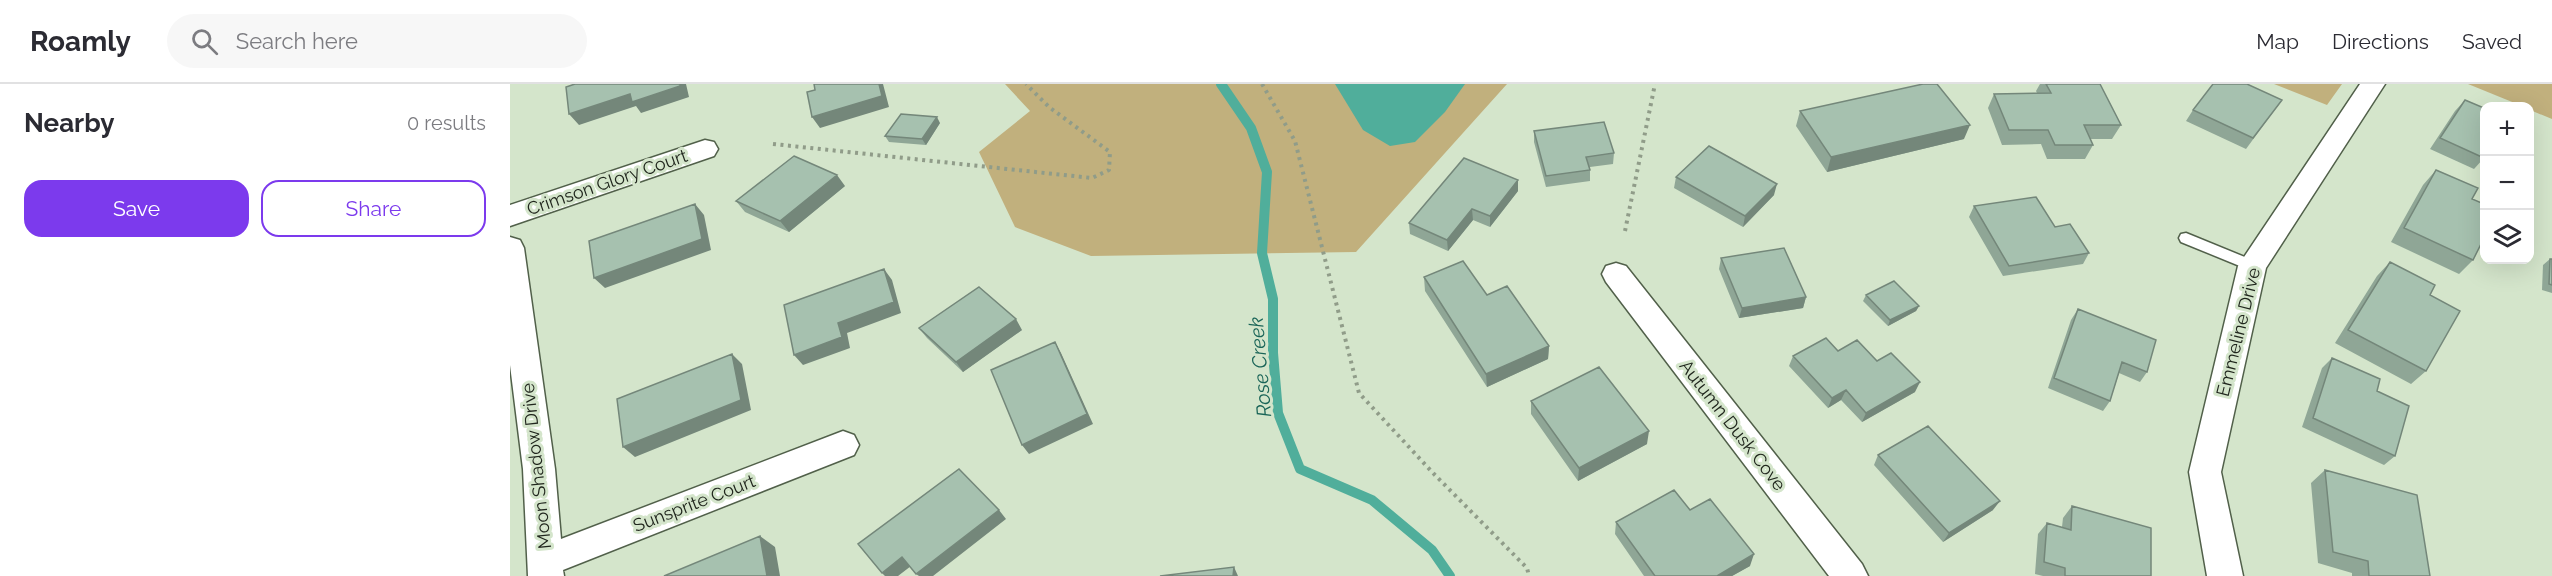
<!DOCTYPE html>
<html lang="en">
<head>
<meta charset="utf-8">
<style>
  :root { --surface:#fff; --page:#f7f7f7; --text:#2b2b33; --muted:#7c7c81; --line:#e1e1e2; --accent:#7c3aed }
  body { margin:0; font-family:Raleway,sans-serif; background:var(--page); color:var(--text) }
  .controls { position:absolute; right:18px; top:18px; display:grid; overflow:hidden; border-radius:12px; box-shadow:0 6px 24px #0002 }
  .controls button { width:54px; height:54px; display:grid; place-items:center; padding:0; border:0; border-bottom:2px solid var(--line); background:var(--surface); color:var(--text); font:30px sans-serif }
  .list { margin:0; padding:0; list-style:none }
  h2 { display:flex; justify-content:space-between; align-items:center; height:78px; margin:0; padding:0 24px; font-size:26px }
  h2 small { font-size:20px; font-weight:400; color:var(--muted) }
  .actions { display:flex; gap:12px; padding:18px 24px }
  .actions a { flex:1; padding:14px 0; border:2px solid var(--accent); border-radius:18px; text-align:center; font-size:21px; color:var(--accent) }
  .actions .main { background:var(--accent); color:#fff }
  .icon { flex:none; width:33px; height:33px; fill:none; stroke:currentColor; stroke-width:2; stroke-linecap:round; stroke-linejoin:round }
  .map { position:relative; flex:none; width:2042px; height:492px; overflow:hidden }
  header { display:flex; align-items:center; gap:36px; box-sizing:border-box; height:84px; padding:0 30px; background:var(--surface); border-bottom:2px solid var(--line) }
  header strong { font-size:28px }
  nav { display:flex; gap:33px; margin-inline-start:auto; font-size:21px }
  .search { width:420px; height:54px; background:var(--page); display:flex; align-items:center; gap:15px; box-sizing:border-box; padding:0 21px; border-radius:33px; color:var(--muted); font-size:22px }
  main { display:flex }
  aside { flex:1; background:var(--surface) }
  .map>svg:first-child { display:block }
  .green { fill:#c1b07d }
  .water { fill:#50ae9b }
  .lines { fill:none; stroke-linecap:round; stroke-linejoin:round }
  .stream { stroke:#50ae9b; stroke-width:10 }
  .service-casing { stroke:#51604a; stroke-width:3 }
  .minor-casing { stroke:#51604a; stroke-width:3 }
  .path { stroke:#909c89; stroke-width:4; stroke-dasharray:3 4.5; stroke-linecap:butt }
  .service { fill:#fff; fill-rule:evenodd }
  .minor { fill:#fff; fill-rule:evenodd }
  .wall { fill:#8fa696 }
  .shaded-wall { fill:#74877a }
  .building { fill:#a6c1af; stroke:#74877a; stroke-width:1.5 }
  .labels { text-anchor:middle; dominant-baseline:central; stroke-width:6; stroke-linejoin:round; paint-order:stroke }
  .street-label { font-size:18px; fill:#20261d; stroke:#d4e5cb }
  .water-label { font-size:20px; font-style:italic; fill:#196457; stroke:#d4e5cb }
</style>
</head>
<body>
<header>
<strong>Roamly</strong>
<div class="search"><svg class="icon" aria-label="search" viewBox="0 0 24 24"><circle cx="10" cy="10" r="6"/><path d="M15 15l6 6"/></svg>Search here</div>
<nav><a>Map</a><a>Directions</a><a>Saved</a></nav>
</header>
<main>
<aside>
<h2>Nearby<small>0 results</small></h2>
<ul class="list">
</ul>
<div class="actions"><a class="main">Save</a><a>Share</a></div>
</aside>
<div class="map">
<svg width="2042" height="492" viewBox="0 0 2042 492">
  <rect width="100%" height="100%" fill="#d4e5cb"/>
  <path class="green" d="M 495,0 L 997,0 L 846,168 L 581,172 L 505,143 L 469,68 L 520,27 Z
    M 1764,0 L 1832,0 L 1817,21 Z
    M 1958,0 L 2042,0 L 2042,35 L 2020,26 L 2020,22 L 2012,22 Z"/>
  <path class="water" d="M 825,0 L 955,0 L 935,28 L 905,58 L 880,62 L 853,46 Z"/>
  <g class="lines">
    <path class="stream" d="M 711,0 L 741,44 L 757,88 L 752,169 L 763,215 L 763,269 L 768,329 L 790,385 L 862,416 L 922,466 L 940,492"/>
    <g class="service-casing">
      <path id="service" d="M 1676,149 L 1747,178 L 1749,182 L 1747,186 L 1742,187 L 1671,158 L 1669,154 L 1671,150 Z"/>
    </g>
    <g class="minor-casing">
      <path id="minor" d="M 1850,0 L 1875,0 L 1756,184 L 1711,388 L 1733,492 L 1697,492 L 1679,388 L 1728,182 Z
        M 195,56 L 204,58 L 208,65 L 204,72 L 0,142 L 0,121 Z
        M 0,153 L 10,156 L 14,164 L 45,385 L 51,455 L 333,347 L 344,351 L 349,361 L 344,371 L 53,486 L 54,492 L 18,492 L 13,385 L 0,281 Z
        M 1106,179 L 1116,182 L 1352,480 L 1358,492 L 1319,492 L 1096,198 L 1092,190 L 1096,182 Z"/>
    </g>
    <path class="path" d="M 752,0 L 785,57 L 849,309 L 924,390 L 1017,484 L 1019,492
      M 263,60 L 582,94 L 599,86 L 600,68 L 539,23 L 516,0
      M 1115,147 L 1145,0"/>
    <use href="#service" class="service"/>
    <use href="#minor" class="minor"/>
  </g>
  <path class="wall" d="M 1530,0 L 1590,0 L 1611,41 L 1602,55 L 1580,55 L 1583,61 L 1575,75 L 1537,75 L 1531,60 L 1492,61 L 1478,24 L 1484,10 L 1527,9 L 1526,7 Z
    M 1772,16 L 1736,65 L 1676,37 L 1683,26 Z
    M 1955,16 L 1974,24 L 1974,75 L 1974,74 L 1964,85 L 1920,65 L 1945,27 Z
    M 1290,27 L 1454,55 L 1317,88 L 1286,42 Z
    M 430,39 L 416,61 L 379,58 L 375,52 Z
    M 1024,47 L 1104,69 L 1103,80 L 1080,83 L 1080,97 L 1036,103 L 1024,58 Z
    M 1926,86 L 1963,176 L 1949,190 L 1881,158 L 1913,101 Z
    M 1166,93 L 1264,111 L 1233,143 L 1164,104 Z
    M 335,102 L 279,148 L 235,128 L 226,117 Z
    M 1008,107 L 980,143 L 963,136 L 938,167 L 900,150 L 899,139 Z
    M 1464,122 L 1545,143 L 1579,169 L 1573,180 L 1493,192 L 1459,133 Z
    M 1211,174 L 1296,213 L 1293,224 L 1229,234 L 1209,185 Z
    M 2040,175 L 2042,175 L 2042,209 L 2032,206 L 2033,181 Z
    M 1880,178 L 1916,287 L 1901,300 L 1825,259 L 1867,192 Z
    M 914,193 L 977,211 L 1039,262 L 1038,275 L 977,303 L 915,207 Z
    M 1356,211 L 1409,222 L 1406,227 L 1378,242 L 1353,217 Z
    M 1568,225 L 1637,288 L 1630,298 L 1609,289 L 1600,317 L 1593,327 L 1538,304 L 1561,236 Z
    M 409,244 L 512,246 L 453,288 L 417,254 Z
    M 1328,267 L 1367,277 L 1405,308 L 1352,338 L 1331,316 L 1318,324 L 1279,282 L 1283,272 Z
    M 1822,274 L 1867,307 L 1885,372 L 1874,381 L 1792,343 L 1812,284 Z
    M 1021,317 L 1137,360 L 1068,397 L 1021,330 Z
    M 1368,371 L 1483,426 L 1433,458 L 1364,381 Z
    M 1815,386 L 1920,492 L 1842,492 L 1842,489 L 1808,479 L 1801,399 Z
    M 1562,422 L 1641,492 L 1533,492 L 1525,490 L 1528,450 L 1537,439 L 1552,443 L 1553,434 Z
    M 1180,426 L 1240,482 L 1222,492 L 1134,492 L 1105,450 L 1106,438 Z"/>
  <path class="shaded-wall" d="M 170,0 L 176,0 L 179,13 L 131,29 L 126,22 L 69,41 L 59,30 L 120,10 Z
    M 369,0 L 373,0 L 379,23 L 310,44 L 302,33 Z
    M 427,33 L 430,39 L 416,61 L 412,55 Z
    M 1460,41 L 1454,55 L 1317,88 L 1321,73 Z
    M 327,91 L 335,102 L 279,148 L 270,137 Z
    M 1008,96 L 1008,107 L 980,143 L 980,132 Z
    M 1267,100 L 1264,111 L 1233,143 L 1235,132 Z
    M 185,120 L 194,131 L 201,166 L 95,204 L 84,194 Z
    M 962,125 L 963,136 L 938,167 L 937,156 Z
    M 374,185 L 382,196 L 391,229 L 337,249 L 340,264 L 293,281 L 284,271 L 328,239 Z
    M 1296,213 L 1293,224 L 1229,234 L 1232,224 Z
    M 1409,222 L 1406,227 L 1378,242 L 1380,236 Z
    M 506,235 L 512,246 L 453,288 L 446,278 Z
    M 545,258 L 551,269 L 583,340 L 519,370 L 512,361 Z
    M 1039,262 L 1038,275 L 977,303 L 976,290 Z
    M 222,270 L 232,280 L 241,326 L 125,373 L 113,363 Z
    M 1410,298 L 1405,308 L 1352,338 L 1356,329 Z
    M 1336,306 L 1331,316 L 1318,324 L 1322,314 Z
    M 1139,347 L 1137,360 L 1068,397 L 1069,384 Z
    M 1490,417 L 1483,426 L 1433,458 L 1439,449 Z
    M 489,426 L 496,435 L 423,492 L 409,492 L 406,490 Z
    M 250,452 L 265,463 L 270,492 L 257,492 Z
    M 1244,470 L 1240,482 L 1222,492 L 1207,492 Z
    M 392,473 L 401,482 L 388,492 L 375,492 L 372,489 Z
    M 724,483 L 728,492 L 723,492 Z"/>
  <path class="building" d="M 65,0 L 170,0 L 170,2 L 122,18 L 120,10 L 59,30 L 56,3 Z
    M 304,0 L 369,0 L 372,12 L 302,33 L 297,8 L 305,6 Z
    M 1413,0 L 1427,0 L 1460,41 L 1321,73 L 1290,27 Z
    M 1536,0 L 1590,0 L 1611,41 L 1574,41 L 1583,61 L 1545,61 L 1538,46 L 1499,46 L 1484,10 L 1541,9 Z
    M 1703,0 L 1737,0 L 1772,16 L 1743,54 L 1683,26 Z
    M 1955,16 L 1974,24 L 1974,74 L 1930,54 Z
    M 391,30 L 427,33 L 412,55 L 375,52 Z
    M 1094,38 L 1104,69 L 1076,73 L 1080,86 L 1036,92 L 1024,47 Z
    M 1199,62 L 1267,100 L 1235,132 L 1166,93 Z
    M 284,72 L 327,91 L 270,137 L 226,117 Z
    M 954,74 L 1008,96 L 980,132 L 962,125 L 937,156 L 899,139 Z
    M 1926,86 L 1968,104 L 1962,115 L 1974,120 L 1974,154 L 1963,176 L 1894,144 Z
    M 1526,113 L 1545,143 L 1560,140 L 1579,169 L 1499,182 L 1464,122 Z
    M 185,120 L 192,155 L 84,194 L 79,157 Z
    M 1274,164 L 1296,213 L 1232,224 L 1211,174 Z
    M 2040,175 L 2042,175 L 2042,201 L 2039,200 Z
    M 953,177 L 977,211 L 997,202 L 1039,262 L 976,290 L 914,193 Z
    M 1880,178 L 1925,201 L 1920,211 L 1950,227 L 1916,287 L 1838,246 Z
    M 374,185 L 384,218 L 328,239 L 332,253 L 284,271 L 274,221 Z
    M 1384,197 L 1409,222 L 1380,236 L 1356,211 Z
    M 469,203 L 506,235 L 446,278 L 409,244 Z
    M 1568,225 L 1646,256 L 1637,288 L 1612,278 L 1600,317 L 1544,294 Z
    M 1316,254 L 1328,267 L 1347,256 L 1367,277 L 1381,269 L 1410,298 L 1356,329 L 1336,306 L 1322,314 L 1283,272 Z
    M 545,258 L 577,330 L 512,361 L 481,286 Z
    M 222,270 L 231,316 L 113,363 L 107,315 Z
    M 1822,274 L 1870,295 L 1867,307 L 1899,322 L 1885,372 L 1803,334 Z
    M 1089,283 L 1139,347 L 1069,384 L 1021,317 Z
    M 1418,342 L 1490,417 L 1439,449 L 1368,371 Z
    M 449,385 L 489,426 L 406,490 L 392,473 L 372,489 L 348,460 Z
    M 1815,386 L 1907,411 L 1920,492 L 1859,492 L 1858,477 L 1823,468 Z
    M 1164,406 L 1180,426 L 1200,415 L 1244,470 L 1207,492 L 1145,492 L 1106,438 Z
    M 1562,422 L 1641,444 L 1641,492 L 1555,492 L 1555,484 L 1534,478 L 1537,439 L 1561,446 Z
    M 250,452 L 257,492 L 154,492 Z
    M 724,483 L 723,492 L 650,492 Z"/>
  <g class="labels">
    <g class="street-label">
      <text transform="translate(97 98) rotate(-19)">Crimson Glory Court</text>
      <text transform="translate(1728 248) rotate(-76)">Emmeline Drive</text>
      <text transform="translate(1223 341) rotate(52)">Autumn Dusk Cove</text>
      <text transform="translate(26 382) rotate(-96)">Moon Shadow Drive</text>
      <text transform="translate(184 419) rotate(-21)">Sunsprite Court</text>
    </g>
    <g class="water-label">
      <text transform="translate(750 283) rotate(-95)">Rose Creek</text>
    </g>
  </g>
</svg>
<div class="controls">
<button>+</button>
<button>−</button>
<button><svg class="icon" aria-label="layers" viewBox="0 0 24 24"><path d="M12 4l9 5-9 5-9-5zM3 14l9 5 9-5"/></svg></button>
</div>
</div>
</main>
</body>
</html>
